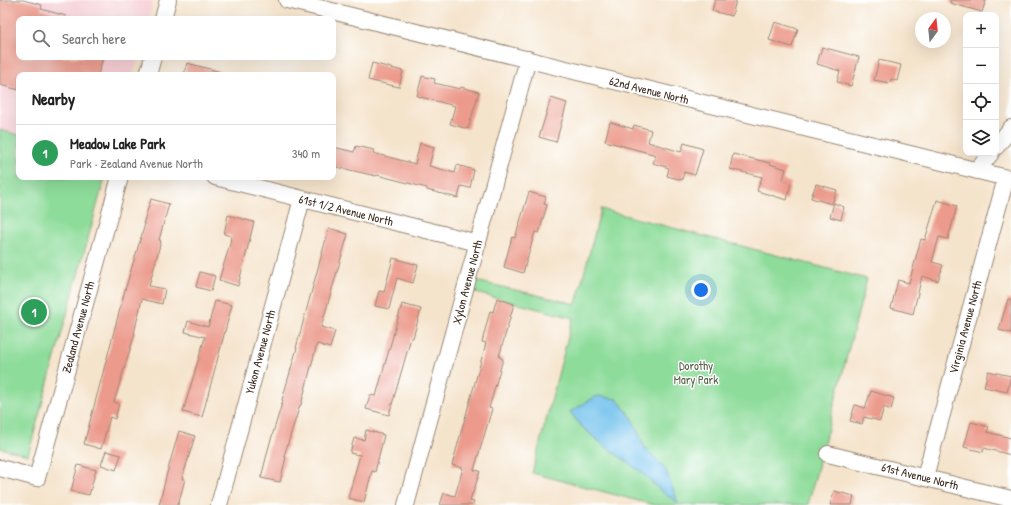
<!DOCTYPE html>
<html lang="en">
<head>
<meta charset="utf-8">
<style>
  :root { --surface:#fff; --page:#f2f2f2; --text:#222; --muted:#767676; --line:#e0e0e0; --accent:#db2777 }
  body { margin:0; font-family:"Patrick Hand",sans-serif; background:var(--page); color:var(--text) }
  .controls { position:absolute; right:12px; top:12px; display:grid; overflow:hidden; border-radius:8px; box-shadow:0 4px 16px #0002 }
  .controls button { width:36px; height:36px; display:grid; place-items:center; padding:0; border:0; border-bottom:1px solid var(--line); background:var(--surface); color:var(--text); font:20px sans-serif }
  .compass { position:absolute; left:915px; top:12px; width:36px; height:36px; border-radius:50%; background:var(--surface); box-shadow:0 4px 16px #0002; rotate:15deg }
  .you { position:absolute; left:701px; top:290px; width:14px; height:14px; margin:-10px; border:3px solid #fff; border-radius:50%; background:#1a73e8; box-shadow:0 0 0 6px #1a73e833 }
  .badge { display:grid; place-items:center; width:26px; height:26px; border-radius:50%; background:var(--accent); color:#fff; font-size:13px; font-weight:700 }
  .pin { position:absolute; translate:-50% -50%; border:2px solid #fff; box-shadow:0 1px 4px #0006 }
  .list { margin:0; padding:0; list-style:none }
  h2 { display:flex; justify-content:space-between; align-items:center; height:52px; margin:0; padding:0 16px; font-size:17px }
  h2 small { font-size:13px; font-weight:400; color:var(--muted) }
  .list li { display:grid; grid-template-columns:26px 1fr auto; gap:12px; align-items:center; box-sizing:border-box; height:56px; padding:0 16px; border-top:1px solid var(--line) }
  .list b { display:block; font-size:15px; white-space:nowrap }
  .list p { margin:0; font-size:13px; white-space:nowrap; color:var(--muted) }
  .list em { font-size:13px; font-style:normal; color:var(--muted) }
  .icon { flex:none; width:22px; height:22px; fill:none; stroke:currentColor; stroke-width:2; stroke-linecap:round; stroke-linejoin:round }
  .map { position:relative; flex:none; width:1011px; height:505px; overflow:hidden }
  .search { position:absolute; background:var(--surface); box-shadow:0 4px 16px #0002; left:16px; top:16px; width:320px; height:44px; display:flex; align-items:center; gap:10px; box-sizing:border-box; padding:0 14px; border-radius:8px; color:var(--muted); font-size:15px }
  .panel { position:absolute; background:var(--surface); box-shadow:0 4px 16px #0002; left:16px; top:72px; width:320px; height:108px; border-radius:8px }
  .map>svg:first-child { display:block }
  .built { fill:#f7cfd5 }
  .green { fill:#8ddc9a; stroke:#64835c }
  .water { fill:#71c1ed; stroke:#567686 }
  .building { fill:#ec9a8b }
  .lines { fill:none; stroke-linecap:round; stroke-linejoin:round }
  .minor-casing { stroke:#988775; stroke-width:18 }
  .minor { stroke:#fff; stroke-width:16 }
  .labels { text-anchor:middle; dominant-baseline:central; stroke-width:3; stroke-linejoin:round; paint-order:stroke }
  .street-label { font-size:12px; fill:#3b2a1e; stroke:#fff }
  .park-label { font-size:12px; fill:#545f43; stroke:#fff }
</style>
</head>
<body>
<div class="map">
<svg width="1011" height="505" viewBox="0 0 1011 505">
  <rect width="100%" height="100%" fill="#fff"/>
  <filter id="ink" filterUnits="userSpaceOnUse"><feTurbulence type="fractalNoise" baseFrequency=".025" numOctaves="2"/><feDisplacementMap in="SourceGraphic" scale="8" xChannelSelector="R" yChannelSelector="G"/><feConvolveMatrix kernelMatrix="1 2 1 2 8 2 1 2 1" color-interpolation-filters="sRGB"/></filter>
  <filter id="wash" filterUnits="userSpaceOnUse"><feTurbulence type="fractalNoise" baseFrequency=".012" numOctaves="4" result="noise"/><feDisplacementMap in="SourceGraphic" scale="16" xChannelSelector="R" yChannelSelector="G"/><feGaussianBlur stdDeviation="0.9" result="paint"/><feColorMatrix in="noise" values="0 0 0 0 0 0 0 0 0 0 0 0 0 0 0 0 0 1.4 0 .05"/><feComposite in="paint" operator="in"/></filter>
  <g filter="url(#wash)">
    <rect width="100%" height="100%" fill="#f5e4cc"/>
    <path class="built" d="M 0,0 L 154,0 L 148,19 L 19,19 L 19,57 L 138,57 L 133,75 L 19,75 L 19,138 L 0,132 Z"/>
    <path class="green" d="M 0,130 L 19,135 L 19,177 L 105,177 L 28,455 L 0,448 Z
      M 601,209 L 867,279 L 808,505 L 654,505 L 532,473 L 573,318 L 472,292 L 476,281 L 576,304 Z"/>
    <path class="water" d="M 598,396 L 617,399 L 632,418 L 645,448 L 665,468 L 678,503 L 661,491 L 640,471 L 606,447 L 582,427 L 570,412 L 590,400 Z"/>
    <g id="blocks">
      <path class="building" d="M 0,0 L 23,0 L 42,5 L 41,9 L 66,16 L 65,19 L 19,19 L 19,57 L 103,57 L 98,75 L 19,75 L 19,90 L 0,85 Z
        M 715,0 L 736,0 L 732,16 L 712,11 Z
        M 950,0 L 986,0 L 982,12 L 950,3 Z
        M 775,22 L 798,29 L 792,47 L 769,40 Z
        M 822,47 L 859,57 L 851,86 L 837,82 L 840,71 L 817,64 Z
        M 879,60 L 901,65 L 897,81 L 891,79 L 890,83 L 874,80 Z
        M 187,63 L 221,72 L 221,75 L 184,75 Z
        M 372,63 L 403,71 L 399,87 L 368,80 Z
        M 422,76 L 435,79 L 434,83 L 460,89 L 461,87 L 479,92 L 468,129 L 450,124 L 455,106 L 417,96 Z
        M 551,98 L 567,103 L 556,142 L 539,137 Z
        M 610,122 L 633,129 L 634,125 L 651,130 L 648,142 L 681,152 L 684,143 L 703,149 L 695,175 L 684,172 L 682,180 L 667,176 L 669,168 L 653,163 L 656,155 L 605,141 Z
        M 420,143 L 434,147 L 429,166 L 455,173 L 457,165 L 474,170 L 470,188 L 461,186 L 458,198 L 427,190 L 427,188 L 377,175 L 376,176 L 333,166 L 333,147 L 354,152 L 356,146 L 374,150 L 373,153 L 415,164 Z
        M 733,154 L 770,163 L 770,164 L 786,169 L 783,180 L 791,183 L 787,200 L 757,191 L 762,177 L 730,169 Z
        M 816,184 L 837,190 L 832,204 L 811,198 Z
        M 529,192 L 546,197 L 544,204 L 547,205 L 539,233 L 535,232 L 523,273 L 504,267 L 512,237 L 515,238 Z
        M 151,199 L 169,204 L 159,240 L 161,241 L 149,286 L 165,289 L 162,304 L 142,299 L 134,333 L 135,333 L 114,402 L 119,404 L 115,419 L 110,417 L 101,449 L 84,444 L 125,290 L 145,224 L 143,224 Z
        M 937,200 L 957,206 L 948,239 L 939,237 L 932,262 L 943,265 L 938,281 L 922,276 L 913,314 L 891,308 L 898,280 L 909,283 L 921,239 L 925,240 Z
        M 834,203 L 844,207 L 841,220 L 830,217 Z
        M 228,215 L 254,222 L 238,286 L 219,280 L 230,244 L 231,236 L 224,234 Z
        M 329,228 L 348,234 L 321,327 L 335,331 L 330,348 L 317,344 L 301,405 L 300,405 L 284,456 L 286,457 L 280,482 L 261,478 L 269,446 L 283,400 L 282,400 L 297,348 L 296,348 Z
        M 393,258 L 418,265 L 413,283 L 397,278 L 389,309 L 375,306 L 379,291 L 384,292 Z
        M 200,272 L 215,276 L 211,291 L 196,287 Z
        M 497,298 L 514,304 L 499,357 L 503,359 L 489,408 L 492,409 L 474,470 L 480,471 L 473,493 L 472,493 L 470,501 L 474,502 L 473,505 L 440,505 L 444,493 L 455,496 L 463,468 L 452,465 L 486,343 L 482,342 L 490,311 L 493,312 Z
        M 1008,299 L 1011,299 L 1011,333 L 999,330 Z
        M 215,301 L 232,305 L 202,417 L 183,412 L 205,337 L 185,332 L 188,321 L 208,327 Z
        M 402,304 L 421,309 L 413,338 L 411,338 L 389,415 L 366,409 L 370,395 L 376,396 Z
        M 988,371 L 1011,376 L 1007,392 L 984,387 Z
        M 871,391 L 894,398 L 891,410 L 884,407 L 880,421 L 864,417 L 862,424 L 850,421 L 855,405 L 865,408 Z
        M 971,422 L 989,427 L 987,432 L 1011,438 L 1011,455 L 984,448 L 983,452 L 964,447 Z
        M 366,430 L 384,435 L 375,472 L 372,471 L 364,502 L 348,498 L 360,455 L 350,453 L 354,438 L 364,440 Z
        M 179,431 L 195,436 L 182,479 L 185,479 L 178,505 L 159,505 L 167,473 Z
        M 106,451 L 121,455 L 116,470 L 101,465 Z
        M 78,465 L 96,470 L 89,495 L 71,491 Z
        M 834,491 L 854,496 L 852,505 L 830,505 Z"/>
    </g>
  </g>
  <g filter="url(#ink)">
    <use href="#blocks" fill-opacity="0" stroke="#988775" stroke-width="1"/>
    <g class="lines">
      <g class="minor-casing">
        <path id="minor" d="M 287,0 L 1011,179
          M 163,19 L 168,0
          M 148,75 L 153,57
          M 996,147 L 1011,128
          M 977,171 L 991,153
          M 215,177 L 478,243
          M 828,454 L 1011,499
          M 0,468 L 37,478 L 120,177
          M 925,477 L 1006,178
          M 219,505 L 302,199
          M 406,505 L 528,59"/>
      </g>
      <use href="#minor" class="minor"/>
    </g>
  </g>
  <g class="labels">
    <g class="street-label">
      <text transform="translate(649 90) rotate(14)">62nd Avenue North</text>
      <text transform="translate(346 210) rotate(14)">61st 1/2 Avenue North</text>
      <text transform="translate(467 282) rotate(-75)">Xylon Avenue North</text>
      <text transform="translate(78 327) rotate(-75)">Zealand Avenue North</text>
      <text transform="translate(965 327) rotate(-75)">Virginia Avenue North</text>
      <text transform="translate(260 352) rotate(-75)">Yukon Avenue North</text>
      <text transform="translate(920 476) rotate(14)">61st Avenue North</text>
    </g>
    <g class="park-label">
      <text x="696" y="365">Dorothy<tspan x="696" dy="14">Mary Park</tspan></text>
    </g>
  </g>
</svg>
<div class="controls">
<button>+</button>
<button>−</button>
<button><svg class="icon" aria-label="locate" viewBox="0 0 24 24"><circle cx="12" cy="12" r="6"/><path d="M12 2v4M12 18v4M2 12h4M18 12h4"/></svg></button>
<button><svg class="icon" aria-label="layers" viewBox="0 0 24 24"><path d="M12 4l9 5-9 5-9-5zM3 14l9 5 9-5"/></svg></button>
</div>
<svg class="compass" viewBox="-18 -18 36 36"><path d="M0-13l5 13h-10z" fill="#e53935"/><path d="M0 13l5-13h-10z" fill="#767676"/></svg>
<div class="you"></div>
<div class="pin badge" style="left:34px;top:312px;background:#2e9e5b">1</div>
<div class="search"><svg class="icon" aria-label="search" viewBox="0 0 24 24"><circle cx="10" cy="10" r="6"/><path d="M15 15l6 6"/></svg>Search here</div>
<section class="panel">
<h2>Nearby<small></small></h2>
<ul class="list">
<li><span class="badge" style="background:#2e9e5b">1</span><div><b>Meadow Lake Park</b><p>Park · Zealand Avenue North</p></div><em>340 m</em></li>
</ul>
</section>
</div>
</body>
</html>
